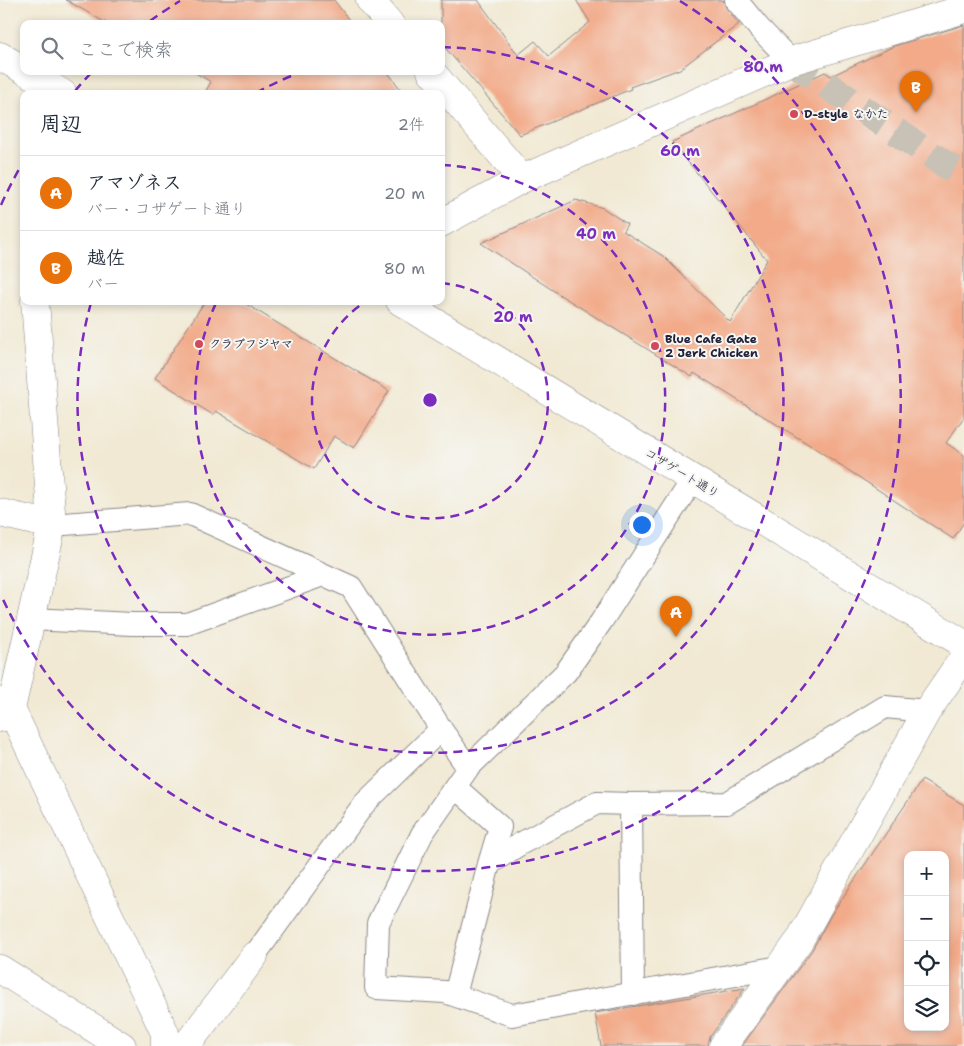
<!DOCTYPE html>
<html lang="ja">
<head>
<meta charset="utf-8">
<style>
	body { margin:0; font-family:"Shantell Sans","Klee One",sans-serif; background:#f6f6f7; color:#1f2937 }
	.controls { position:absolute; right:15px; bottom:15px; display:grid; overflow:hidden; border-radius:10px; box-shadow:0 2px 8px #0003 }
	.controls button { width:45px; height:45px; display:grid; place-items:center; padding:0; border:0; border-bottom:1px solid #e0e1e3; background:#fff; color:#1f2937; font:25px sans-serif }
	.you { position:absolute; left:641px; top:524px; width:18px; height:18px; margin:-12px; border:4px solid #fff; border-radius:50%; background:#1a73e8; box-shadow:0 0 0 8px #1a73e833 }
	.badge { display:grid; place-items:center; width:32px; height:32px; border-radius:50%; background:#d1495b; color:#fff; font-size:16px; font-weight:700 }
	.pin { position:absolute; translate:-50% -41px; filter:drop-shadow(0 1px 2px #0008) }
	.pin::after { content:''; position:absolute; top:26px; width:18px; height:15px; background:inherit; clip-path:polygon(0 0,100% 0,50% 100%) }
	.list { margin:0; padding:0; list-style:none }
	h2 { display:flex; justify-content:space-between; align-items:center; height:65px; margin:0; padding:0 20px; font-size:21px }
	h2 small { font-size:16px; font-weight:400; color:#747a83 }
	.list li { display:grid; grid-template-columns:32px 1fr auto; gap:15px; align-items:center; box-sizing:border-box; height:75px; padding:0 20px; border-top:1px solid #e0e1e3 }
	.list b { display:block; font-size:19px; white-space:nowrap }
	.list p { margin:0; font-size:16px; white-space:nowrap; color:#747a83 }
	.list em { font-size:16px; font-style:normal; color:#747a83 }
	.icon { flex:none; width:28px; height:28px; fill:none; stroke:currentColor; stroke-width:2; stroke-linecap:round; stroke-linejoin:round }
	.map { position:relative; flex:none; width:964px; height:1046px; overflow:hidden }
	.search { position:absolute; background:#fff; box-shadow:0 2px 8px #0003; left:20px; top:20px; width:425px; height:55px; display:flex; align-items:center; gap:12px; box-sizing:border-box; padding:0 18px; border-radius:10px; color:#747a83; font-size:19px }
	.panel { position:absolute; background:#fff; box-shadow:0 2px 8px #0003; left:20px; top:90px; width:425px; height:215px; border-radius:10px }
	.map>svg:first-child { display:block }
	.building { fill:#f2aa89; fill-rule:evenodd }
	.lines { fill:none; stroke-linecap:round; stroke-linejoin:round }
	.pedestrian-tunnel { stroke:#c8c1b5; stroke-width:28; stroke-dasharray:28 14; stroke-linecap:butt }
	.service-casing { stroke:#8a8687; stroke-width:24 }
	.minor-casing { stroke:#8a8687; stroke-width:29 }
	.secondary-casing { stroke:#8a8687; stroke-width:29 }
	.service { stroke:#fff; stroke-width:22 }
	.minor { stroke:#fff; stroke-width:28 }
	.secondary { stroke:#fff; stroke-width:28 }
	.ring { fill:none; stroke:#7b2cbf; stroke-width:2.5; stroke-dasharray:9 6 }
	.poi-dot { fill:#d1495b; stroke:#f6f6f2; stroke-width:2 }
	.labels { text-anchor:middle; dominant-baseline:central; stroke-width:4; stroke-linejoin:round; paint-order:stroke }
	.poi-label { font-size:12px; font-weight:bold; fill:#22223b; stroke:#f6f6f2; text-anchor:start }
	.street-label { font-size:12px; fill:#22223b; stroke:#f6f6f2 }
	.centre { fill:#7b2cbf; stroke:#f6f6f2; stroke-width:2.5 }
	.ring-label { font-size:15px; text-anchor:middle; font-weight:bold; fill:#7b2cbf; stroke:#f6f6f2; stroke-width:4; stroke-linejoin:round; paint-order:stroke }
</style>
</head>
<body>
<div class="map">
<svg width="964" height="1046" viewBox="0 0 964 1046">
	<rect width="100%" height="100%" fill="#f6f6f2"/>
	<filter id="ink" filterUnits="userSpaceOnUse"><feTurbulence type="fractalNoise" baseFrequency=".02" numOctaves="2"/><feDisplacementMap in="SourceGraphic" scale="10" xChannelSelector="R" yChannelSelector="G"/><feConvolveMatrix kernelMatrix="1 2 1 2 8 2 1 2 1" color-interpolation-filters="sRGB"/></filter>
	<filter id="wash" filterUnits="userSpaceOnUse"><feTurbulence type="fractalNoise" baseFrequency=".0096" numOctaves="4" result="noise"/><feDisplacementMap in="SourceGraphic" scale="20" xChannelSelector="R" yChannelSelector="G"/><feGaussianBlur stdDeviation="1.12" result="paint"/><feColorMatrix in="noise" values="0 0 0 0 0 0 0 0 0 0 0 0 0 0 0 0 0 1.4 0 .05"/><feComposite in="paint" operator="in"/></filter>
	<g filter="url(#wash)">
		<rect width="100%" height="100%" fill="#f1e9d3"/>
		<g id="blocks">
			<path class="building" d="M66,0H334L352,24H108Z
				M441,0H478L518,55L535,41L549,56L590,22L576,0H723L726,8L739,24L680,69L630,87L631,89L520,135L441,43Z
				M964,25V417L946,443L964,455V522L953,539L813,447L694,373L692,377L557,293L481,243L576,200L603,208L627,224L623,231L663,256L730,322L767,260L672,142L825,72L831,76L894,46Z
				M192,71H387L404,94H204L211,82Z
				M205,301H241L389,391L354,448L334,436L314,469L216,411L213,415L155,378Z
				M922,780L964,805V1046H742L812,950L831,915ZM908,855H945V1027H908Z
				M745,988L710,1037L708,1046H601L595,1013Z"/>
		</g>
	</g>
	<g filter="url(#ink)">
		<use href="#blocks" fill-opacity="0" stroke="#8a8687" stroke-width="1"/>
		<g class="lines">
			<path class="pedestrian-tunnel" d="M791,61L964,177"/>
			<defs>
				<path id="service" d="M736,0L759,28L791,61
					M52,525L190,514L351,587L441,729L364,804L254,956
					M31,619L132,624H187L323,575
					M441,729L468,768L422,834L378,923L376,988L445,992L512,1015L780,967
					M468,768L566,672L601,622L693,479
					M455,787L500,827L489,864
					M631,804L727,803L885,707L927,711
					M455,995L489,864L520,844L597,803L631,804L633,994"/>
				<path id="minor" d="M370,0L390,24
					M431,71L522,179
					M441,223L522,179L791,61L964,9
					M0,513L52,525
					M0,702L11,709L165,1033V1046
					M0,718L11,709L52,525L35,301
					M0,969L122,1046
					M186,1046L254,956
					M723,1046L799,941L927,711L964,657"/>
				<path id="secondary" d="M0,56L24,70
					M26,71L63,94
					M400,301L964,644"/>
			</defs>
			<use href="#service" class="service-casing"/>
			<use href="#minor" class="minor-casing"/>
			<use href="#secondary" class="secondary-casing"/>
			<use href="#service" class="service"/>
			<use href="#minor" class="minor"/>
			<use href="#secondary" class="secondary"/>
		</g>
	</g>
	<g class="ring">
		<path d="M441 283A118 118 0 1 1 365 302"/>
		<path d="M442 165A235 235 0 1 1 216 303"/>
		<path d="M256 93A353 353 0 0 1 301 72M442 47A353 353 0 1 1 91 303"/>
		<path d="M1 205A471 471 0 0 1 22 164M75 91A471 471 0 0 1 91 73M150 21A471 471 0 0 1 180 1M680 1A471 471 0 1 1 1 595"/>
	</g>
	<g class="poi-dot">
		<circle cx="794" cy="114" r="5"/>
		<circle cx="199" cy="344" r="5"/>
		<circle cx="655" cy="346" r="5"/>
	</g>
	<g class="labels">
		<g class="poi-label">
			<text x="804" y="114">D-style なかた</text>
			<text x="665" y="339">Blue Cafe Gate<tspan x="665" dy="14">2 Jerk Chicken</tspan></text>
			<text x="209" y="344">クラブフジヤマ</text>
		</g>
		<g class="street-label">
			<text transform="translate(682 473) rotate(31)">コザゲート通り</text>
		</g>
	</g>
	<circle cx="430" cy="400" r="8" class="centre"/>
	<g class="ring-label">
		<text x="763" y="72">80 m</text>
		<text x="680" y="156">60 m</text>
		<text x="596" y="239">40 m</text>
		<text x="513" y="322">20 m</text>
	</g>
</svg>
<div class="controls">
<button>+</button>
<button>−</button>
<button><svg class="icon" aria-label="locate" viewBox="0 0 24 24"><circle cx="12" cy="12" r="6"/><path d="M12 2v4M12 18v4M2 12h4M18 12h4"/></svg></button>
<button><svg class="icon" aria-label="layers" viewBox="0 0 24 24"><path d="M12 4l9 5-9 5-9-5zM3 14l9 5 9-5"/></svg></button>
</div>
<div class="you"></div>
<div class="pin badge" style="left:676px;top:637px;background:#e8710a">A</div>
<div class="pin badge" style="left:916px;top:112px;background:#e8710a">B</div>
<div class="search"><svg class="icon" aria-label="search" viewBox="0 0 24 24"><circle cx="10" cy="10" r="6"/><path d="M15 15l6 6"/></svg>ここで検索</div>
<section class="panel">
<h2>周辺<small>2件</small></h2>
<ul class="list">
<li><span class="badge" style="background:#e8710a">A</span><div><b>アマゾネス</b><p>バー · コザゲート通り</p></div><em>20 m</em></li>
<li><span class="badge" style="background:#e8710a">B</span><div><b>越佐</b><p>バー</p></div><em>80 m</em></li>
</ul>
</section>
</div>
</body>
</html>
